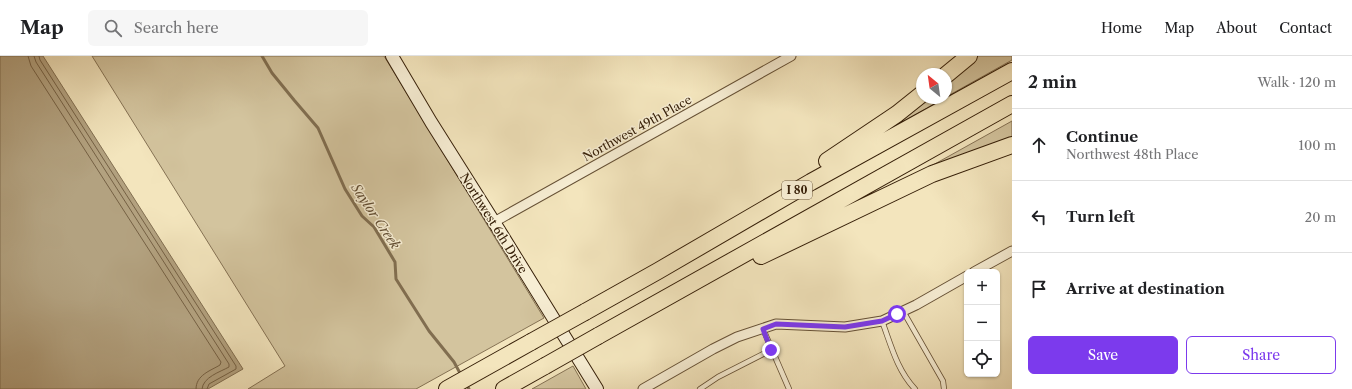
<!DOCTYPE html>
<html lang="en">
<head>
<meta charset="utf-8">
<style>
	body { margin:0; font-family:"Libre Caslon Text",serif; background:#f6f6f6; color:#202124 }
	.controls { position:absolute; right:12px; bottom:12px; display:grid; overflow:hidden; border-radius:6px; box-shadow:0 1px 3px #0004 }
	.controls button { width:36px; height:36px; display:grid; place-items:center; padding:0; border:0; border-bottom:1px solid #e0e0e0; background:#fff; color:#202124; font:20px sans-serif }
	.compass { position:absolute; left:916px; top:12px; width:36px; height:36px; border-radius:50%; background:#fff; box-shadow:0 1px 3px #0004; rotate:331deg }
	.stop { position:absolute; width:12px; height:12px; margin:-9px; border:3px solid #7c3aed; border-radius:50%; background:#fff }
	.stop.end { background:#7c3aed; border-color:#fff; box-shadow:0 1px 4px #0008 }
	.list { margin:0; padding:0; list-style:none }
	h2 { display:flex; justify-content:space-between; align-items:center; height:52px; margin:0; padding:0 16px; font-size:17px }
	h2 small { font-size:13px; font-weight:400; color:#757577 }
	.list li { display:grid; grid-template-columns:26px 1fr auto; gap:12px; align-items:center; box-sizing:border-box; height:72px; padding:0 16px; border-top:1px solid #e0e0e0 }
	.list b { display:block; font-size:15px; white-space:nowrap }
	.list p { margin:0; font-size:13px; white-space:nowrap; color:#757577 }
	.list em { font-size:13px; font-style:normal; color:#757577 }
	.actions { display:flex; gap:8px; padding:12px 16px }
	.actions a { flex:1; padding:9px 0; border:1px solid #7c3aed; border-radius:6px; text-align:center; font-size:14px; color:#7c3aed }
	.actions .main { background:#7c3aed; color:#fff }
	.icon { flex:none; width:22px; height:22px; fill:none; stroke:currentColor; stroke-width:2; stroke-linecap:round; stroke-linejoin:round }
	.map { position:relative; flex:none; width:1012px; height:333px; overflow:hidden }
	header { display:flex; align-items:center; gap:24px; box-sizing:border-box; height:56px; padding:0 20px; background:#fff; border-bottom:1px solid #e0e0e0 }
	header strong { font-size:19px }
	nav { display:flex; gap:22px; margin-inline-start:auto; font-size:14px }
	.search { width:280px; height:36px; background:#f6f6f6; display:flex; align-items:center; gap:10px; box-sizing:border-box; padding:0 14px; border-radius:6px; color:#757577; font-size:15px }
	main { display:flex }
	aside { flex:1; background:#fff }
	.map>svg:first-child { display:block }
	.green { fill:#d3c49e; stroke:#857254 }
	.water { fill:#b3a280; stroke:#816e50 }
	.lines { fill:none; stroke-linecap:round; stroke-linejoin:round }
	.shore { stroke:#756144; stroke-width:1 }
	.stream { stroke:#816e50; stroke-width:3 }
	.service-casing { stroke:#665136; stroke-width:6 }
	.minor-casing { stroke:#665136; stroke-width:11 }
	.secondary-casing { stroke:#372009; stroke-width:14 }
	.motorway-casing { stroke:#372009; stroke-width:18 }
	.service { stroke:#f7eed4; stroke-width:4.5 }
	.minor { stroke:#f7eed4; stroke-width:9 }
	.secondary { stroke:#f7eed4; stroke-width:12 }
	.motorway { stroke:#f3e5bd; stroke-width:16 }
	.motorway-bridge-casing { stroke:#372009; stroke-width:18; stroke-linecap:butt }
	.motorway-bridge { stroke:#f3e5bd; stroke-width:16 }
	.route { stroke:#7c3aed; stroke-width:5 }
	.labels { text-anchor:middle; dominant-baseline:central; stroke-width:3; stroke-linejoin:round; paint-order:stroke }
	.shield { fill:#f7eed4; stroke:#715e46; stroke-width:1 }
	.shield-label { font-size:11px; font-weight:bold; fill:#372009 }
	.street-label { font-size:12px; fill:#372009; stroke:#f7eed4 }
	.water-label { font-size:13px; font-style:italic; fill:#624e33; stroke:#f7eed4 }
</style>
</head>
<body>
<header>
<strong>Map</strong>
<div class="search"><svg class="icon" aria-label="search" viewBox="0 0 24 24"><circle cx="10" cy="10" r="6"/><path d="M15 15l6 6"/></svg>Search here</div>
<nav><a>Home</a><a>Map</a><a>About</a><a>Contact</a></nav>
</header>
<main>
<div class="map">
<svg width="1012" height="333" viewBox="0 0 1012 333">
	<rect width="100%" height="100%" fill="#f3e5bd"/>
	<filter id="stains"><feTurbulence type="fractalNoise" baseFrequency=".005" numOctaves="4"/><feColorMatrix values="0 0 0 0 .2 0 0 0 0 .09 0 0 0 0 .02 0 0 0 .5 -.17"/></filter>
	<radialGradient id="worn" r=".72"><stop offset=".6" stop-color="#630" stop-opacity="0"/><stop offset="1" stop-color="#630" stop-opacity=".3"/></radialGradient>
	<path class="green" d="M92,0H384L544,262L416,333H248L285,310Z
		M975,0H1012V4L946,41V24Z
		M923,42H945L901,67L898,62Z
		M1012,65V82L906,124Z
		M573,310L586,333H532Z"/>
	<path class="water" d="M0,0H43L243,313L208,333H0Z"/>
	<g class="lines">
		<path class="shore" d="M28,0L31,10L221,306L220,309C210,315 196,319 196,333
			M34,0L36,6L229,308V311C220,316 203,321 202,333
			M39,0L40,4L236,310V313L209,328L207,333"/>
		<path class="stream" d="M262,0L272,17L294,44L318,72L345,133L362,160L374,171L395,206L396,223L429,275L454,306L461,319
			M466,328L469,333"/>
		<defs>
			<path id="service" d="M903,255L943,325L944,333
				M882,265C891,289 897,314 915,333
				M763,273L789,333
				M700,333L718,321L771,294"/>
			<path id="minor" d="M494,166L791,0
				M974,216L1012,195
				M643,333L713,293L737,281L776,268L845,271L882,265L916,249L967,220"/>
			<path id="secondary" d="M392,0L431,66L494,166L597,333"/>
			<path id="motorway" d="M946,19L969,0
				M827,105L897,58L922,38
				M761,200L932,118L1012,89
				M585,256L658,215L811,126L1012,15
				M598,280L1012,48
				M447,333L531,286
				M504,333L545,310"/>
		</defs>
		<use href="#service" class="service-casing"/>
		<use href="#minor" class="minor-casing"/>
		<use href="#secondary" class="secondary-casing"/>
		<use href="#motorway" class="motorway-casing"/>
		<use href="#service" class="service"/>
		<use href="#minor" class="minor"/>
		<use href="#secondary" class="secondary"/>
		<use href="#motorway" class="motorway"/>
		<defs>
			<path id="motorway-bridge" d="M531,286L585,256
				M545,310L598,280"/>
		</defs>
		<use href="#motorway-bridge" class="motorway-bridge-casing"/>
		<use href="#motorway-bridge" class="motorway-bridge"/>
	</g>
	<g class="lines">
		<path class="route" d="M771,294L763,273L776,268L845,271L882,265L897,258"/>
	</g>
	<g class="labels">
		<rect class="shield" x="782" y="125" width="30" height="18" rx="3"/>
		<g class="shield-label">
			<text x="797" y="134">I 80</text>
		</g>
		<g class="street-label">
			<text transform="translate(637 72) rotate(-29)">Northwest 49th Place</text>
			<text transform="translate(494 167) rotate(58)">Northwest 6th Drive</text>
		</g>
		<g class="water-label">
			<text transform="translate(376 160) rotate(56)">Saylor Creek</text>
		</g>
	</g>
	<rect width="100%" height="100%" filter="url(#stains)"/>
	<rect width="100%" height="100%" fill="url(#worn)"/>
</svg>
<div class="controls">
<button>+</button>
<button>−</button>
<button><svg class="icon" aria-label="locate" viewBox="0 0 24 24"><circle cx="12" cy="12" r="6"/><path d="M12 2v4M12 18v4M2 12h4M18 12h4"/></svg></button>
</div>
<svg class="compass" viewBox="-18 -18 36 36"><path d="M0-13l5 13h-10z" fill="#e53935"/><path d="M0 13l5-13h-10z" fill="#757577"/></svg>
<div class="stop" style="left:897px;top:258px"></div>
<div class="stop end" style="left:771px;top:294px"></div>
</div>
<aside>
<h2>2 min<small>Walk · 120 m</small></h2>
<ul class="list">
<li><svg class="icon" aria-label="ahead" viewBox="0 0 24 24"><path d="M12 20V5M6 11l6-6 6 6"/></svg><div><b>Continue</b><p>Northwest 48th Place</p></div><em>100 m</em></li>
<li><svg class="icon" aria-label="left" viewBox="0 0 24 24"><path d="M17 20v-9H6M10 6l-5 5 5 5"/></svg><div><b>Turn left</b></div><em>20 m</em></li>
<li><svg class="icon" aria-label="arrive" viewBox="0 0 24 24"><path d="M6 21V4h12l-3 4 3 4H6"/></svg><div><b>Arrive at destination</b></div></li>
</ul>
<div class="actions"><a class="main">Save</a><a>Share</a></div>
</aside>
</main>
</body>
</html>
